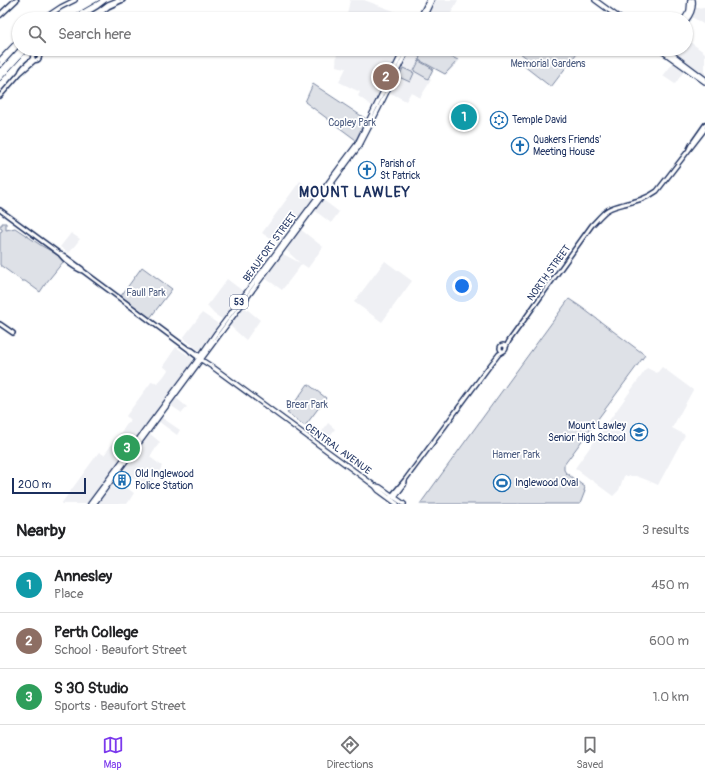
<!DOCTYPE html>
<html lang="en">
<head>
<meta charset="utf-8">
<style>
	body { margin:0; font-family:Pangolin,sans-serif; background:#f2f2f2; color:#202124 }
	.scale { position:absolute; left:12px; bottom:10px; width:74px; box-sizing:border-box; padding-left:4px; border:2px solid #1b2f5e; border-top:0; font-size:11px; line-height:14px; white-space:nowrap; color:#1b2f5e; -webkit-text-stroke:3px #fff; paint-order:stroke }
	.you { position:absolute; left:462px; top:286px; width:14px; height:14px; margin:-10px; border:3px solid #fff; border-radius:50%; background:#1a73e8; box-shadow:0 0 0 6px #1a73e833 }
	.badge { display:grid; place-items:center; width:26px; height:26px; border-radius:50%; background:#7c3aed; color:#fff; font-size:13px; font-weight:700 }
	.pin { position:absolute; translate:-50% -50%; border:2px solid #fff; box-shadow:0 1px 4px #0006 }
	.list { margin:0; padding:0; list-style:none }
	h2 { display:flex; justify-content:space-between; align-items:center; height:52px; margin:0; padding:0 16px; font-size:17px }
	h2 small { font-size:13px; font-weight:400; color:#757577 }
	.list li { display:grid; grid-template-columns:26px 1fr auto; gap:12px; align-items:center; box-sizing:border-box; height:56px; padding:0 16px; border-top:1px solid #e0e0e0 }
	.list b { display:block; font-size:15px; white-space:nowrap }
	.list p { margin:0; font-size:13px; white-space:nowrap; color:#757577 }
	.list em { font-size:13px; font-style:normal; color:#757577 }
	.icon { flex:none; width:22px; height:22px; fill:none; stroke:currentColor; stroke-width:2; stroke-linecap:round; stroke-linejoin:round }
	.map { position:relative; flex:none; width:705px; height:504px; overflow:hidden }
	.search { position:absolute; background:#fff; box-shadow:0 1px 3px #0004; left:12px; right:12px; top:12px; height:44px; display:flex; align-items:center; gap:10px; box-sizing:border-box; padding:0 14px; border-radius:22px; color:#757577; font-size:15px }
	.sheet { height:220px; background:#fff }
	nav { display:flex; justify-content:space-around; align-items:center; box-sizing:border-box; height:56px; border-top:1px solid #e0e0e0; background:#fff; font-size:11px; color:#757577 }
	nav a { display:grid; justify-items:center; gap:2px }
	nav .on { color:#7c3aed }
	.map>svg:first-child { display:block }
	.built { fill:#eff0f4 }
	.green { fill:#dee1e7; stroke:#7c88a2 }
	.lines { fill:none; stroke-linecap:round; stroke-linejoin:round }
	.secondary-casing { stroke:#1b2f5e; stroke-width:6 }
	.primary-casing { stroke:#1b2f5e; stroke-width:6 }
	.highway-casing { stroke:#1b2f5e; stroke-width:7 }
	.secondary { stroke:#fff; stroke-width:3 }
	.primary { stroke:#fff; stroke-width:3.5 }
	.highway { stroke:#fff; stroke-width:4 }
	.rail { stroke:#1b2f5e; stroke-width:1 }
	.secondary-bridge-casing { stroke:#1b2f5e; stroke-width:6; stroke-linecap:butt }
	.secondary-bridge { stroke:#fff; stroke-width:3 }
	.labels { text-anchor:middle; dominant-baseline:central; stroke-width:3.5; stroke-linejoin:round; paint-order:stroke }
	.shield { fill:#fff; stroke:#5f6d8e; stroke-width:1 }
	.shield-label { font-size:9px; font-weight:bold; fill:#1b2f5e }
	.park-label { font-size:10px; fill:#4c5c80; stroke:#fff }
	.poi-label { font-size:10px; fill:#1b2f5e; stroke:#fff; text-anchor:start }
	.street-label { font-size:10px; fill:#1b2f5e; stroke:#fff }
	.district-label { font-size:14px; font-weight:bold; letter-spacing:1px; fill:#1b2f5e; stroke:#fff }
</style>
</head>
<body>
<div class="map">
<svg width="705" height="504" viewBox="0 0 705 504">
	<rect width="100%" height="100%" fill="#fff"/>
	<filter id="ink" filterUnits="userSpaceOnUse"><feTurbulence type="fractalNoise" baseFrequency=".025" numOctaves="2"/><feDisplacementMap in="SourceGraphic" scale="8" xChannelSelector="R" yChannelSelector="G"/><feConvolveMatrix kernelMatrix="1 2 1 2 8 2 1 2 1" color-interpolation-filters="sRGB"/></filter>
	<g filter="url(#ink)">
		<path class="built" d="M350,0H364L416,19H346Z
			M434,0H458L448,19H429L426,18Z
			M705,7V22L703,24L692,17L696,8Z
			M686,39L705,53V75L671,51V49H686Z
			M337,49H438L460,60L446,75L434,69L429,78L431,80L420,98L411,92L406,101L381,88L372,106L358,96L360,92L339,82L346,68L336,66Z
			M673,63L684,71L675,84L663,76Z
			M300,181L317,193L278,244L262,233Z
			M322,199L339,212L331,223L314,210Z
			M300,229L323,247L308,268L302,264L282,290L265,278L273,265L283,254L300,263L287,251L295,235Z
			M71,233L80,239L69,253L60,247Z
			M385,261L412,281L382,322L354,302Z
			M227,279L244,292L223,319H222L214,314L207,306Z
			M243,306L260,320L246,340L229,325Z
			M202,313L217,323V326L200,350H199L183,338Z
			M176,347L192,358L193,361L116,465L87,504H61L99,452L104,455L130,420L126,416L152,381L157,384L164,376L168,370L163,366Z
			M662,367L693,390L672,428L685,435L658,485L647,480L636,476H624L619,490L613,496L575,468L647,368L657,373Z
			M175,397L187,407L182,413L170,405Z
			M161,417L180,430L177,435L158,421Z
			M328,423L335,429L326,441L319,436Z
			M149,433L160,442L150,457L162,466L159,472L147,488L122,470Z
			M115,479L134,493L129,501L127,504H97Z"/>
		<path class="green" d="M411,49H435L458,60L446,73L445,74L419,60L420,57L411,52Z
			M517,49H580L551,87L524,66L528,59L516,50Z
			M419,61L433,69L428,79L414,71Z
			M403,68L414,73L410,82L399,77Z
			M313,84L366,119L356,140L305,102Z
			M2,223H6V230L15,228L42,246L51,251L63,259V262L46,283L40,292L25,281H22L0,265V232L2,231V229L0,228V225H2Z
			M142,267L172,289L150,318L121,296Z
			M569,299L581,307L645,355L564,465V470L566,473L585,487L584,491H585L580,504H420L462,446Z
			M308,384L326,398L305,426L287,413Z"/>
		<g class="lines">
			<defs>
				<path id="secondary" d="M85,19L100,10L108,4L118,0
					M90,19L102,12L108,7L123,0
					M31,49L36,53
					M32.5 57a3.5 3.5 0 1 1 7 0a3.5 3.5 0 1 1-7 0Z
					M39,56L45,49
					M20,73L35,60
					M0,96L20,73C22,66 29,63 33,58
					M689,149L691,145L705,125
					M0,210L60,254C64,260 76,269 83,271
					M60,254L63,255L82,269L83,271L188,349L191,352L199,358
					M0,324L13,333
					M500 348a3 3 0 1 1 6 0a3 3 0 1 1-6 0Z
					M506,347L509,341L592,225C597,220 601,215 606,211C611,207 618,206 624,204C636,201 646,199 657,191L705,129
					M188,349L192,350L200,356
					M390,498L405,480L488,368L499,354L504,351
					M394,498L404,485L405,482"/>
				<path id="primary" d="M595,0L621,19
					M43,19L61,7L75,0
					M419,19L429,0
					M423,19L432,0
					M684,19L689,11L690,0
					M686,21C691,15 694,8 693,0
					M659,49L705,82
					M665,49L705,79
					M0,60L19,40
					M0,65L19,44
					M200,359L214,368L375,486L378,490L397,504
					M376,486L380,487L404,504
					M90,504L196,362L216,333L357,144L404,49
					M94,504L360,145L378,110L408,49"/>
				<path id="highway" d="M0,15L16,0"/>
			</defs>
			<use href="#secondary" class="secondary-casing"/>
			<use href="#primary" class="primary-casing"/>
			<use href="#highway" class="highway-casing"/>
			<use href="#secondary" class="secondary"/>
			<use href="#primary" class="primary"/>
			<use href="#highway" class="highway"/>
			<path class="rail" d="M67,19L100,0
				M0,81L29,49"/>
			<defs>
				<path id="secondary-bridge" d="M27,49L31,52"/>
			</defs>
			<use href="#secondary-bridge" class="secondary-bridge-casing"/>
			<use href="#secondary-bridge" class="secondary-bridge"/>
		</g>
	</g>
	<defs>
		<symbol id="synagogue-ring" viewBox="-11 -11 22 22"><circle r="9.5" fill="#fff" stroke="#1f6fb2" stroke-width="1.5"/><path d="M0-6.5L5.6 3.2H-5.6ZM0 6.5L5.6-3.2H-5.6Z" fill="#1f6fb2"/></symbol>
		<symbol id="church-ring" viewBox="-11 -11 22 22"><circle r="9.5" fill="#fff" stroke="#1f6fb2" stroke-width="1.5"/><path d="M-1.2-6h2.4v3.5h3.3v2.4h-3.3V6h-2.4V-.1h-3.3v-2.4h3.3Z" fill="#1f6fb2"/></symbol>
		<symbol id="school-ring" viewBox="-11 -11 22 22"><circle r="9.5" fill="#fff" stroke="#1f6fb2" stroke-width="1.5"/><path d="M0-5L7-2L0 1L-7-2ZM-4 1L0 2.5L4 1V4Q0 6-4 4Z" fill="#1f6fb2"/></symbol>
		<symbol id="building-ring" viewBox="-11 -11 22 22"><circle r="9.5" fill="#fff" stroke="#1f6fb2" stroke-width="1.5"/><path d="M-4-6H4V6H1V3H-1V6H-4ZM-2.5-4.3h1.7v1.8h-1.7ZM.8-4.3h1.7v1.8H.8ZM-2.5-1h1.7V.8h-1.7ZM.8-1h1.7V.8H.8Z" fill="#1f6fb2"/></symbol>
		<symbol id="stadium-ring" viewBox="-11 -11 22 22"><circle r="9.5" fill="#fff" stroke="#1f6fb2" stroke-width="1.5"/><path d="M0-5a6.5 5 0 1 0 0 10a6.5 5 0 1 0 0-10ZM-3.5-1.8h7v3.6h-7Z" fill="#1f6fb2"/></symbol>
	</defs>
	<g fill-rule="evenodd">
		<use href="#synagogue-ring" x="489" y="110" width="20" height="20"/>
		<use href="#church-ring" x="510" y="136" width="20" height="20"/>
		<use href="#church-ring" x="357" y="160" width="20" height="20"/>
		<use href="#school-ring" x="629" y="422" width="20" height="20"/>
		<use href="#building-ring" x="112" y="470" width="20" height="20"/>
		<use href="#stadium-ring" x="492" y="473" width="20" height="20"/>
	</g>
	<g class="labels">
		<rect class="shield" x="230" y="295" width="18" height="14" rx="3"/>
		<g class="shield-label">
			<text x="239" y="302">53</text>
		</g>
		<g class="park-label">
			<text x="548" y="64">Memorial Gardens</text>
			<text x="352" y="123">Copley Park</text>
			<text x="146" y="293">Faull Park</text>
			<text x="307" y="405">Brear Park</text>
			<text x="516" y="455">Hamer Park</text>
		</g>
		<g class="poi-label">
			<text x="512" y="120">Temple David</text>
			<text x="533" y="140">Quakers Friends'<tspan x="533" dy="12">Meeting House</tspan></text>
			<text x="380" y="164">Parish of<tspan x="380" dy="12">St Patrick</tspan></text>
			<text x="626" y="426" text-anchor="end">Mount Lawley<tspan x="626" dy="12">Senior High School</tspan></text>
			<text x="135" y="474">Old Inglewood<tspan x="135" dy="12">Police Station</tspan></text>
			<text x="515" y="483">Inglewood Oval</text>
		</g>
		<g class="street-label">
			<text transform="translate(270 247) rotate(-54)">BEAUFORT STREET</text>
			<text transform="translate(549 273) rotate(-54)">NORTH STREET</text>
			<text transform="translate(338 449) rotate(36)">CENTRAL AVENUE</text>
		</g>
		<g class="district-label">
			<text x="355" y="192">MOUNT LAWLEY</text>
		</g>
	</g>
</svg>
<div class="scale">200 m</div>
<div class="you"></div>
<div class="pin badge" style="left:464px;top:117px;background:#0f9aa8">1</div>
<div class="pin badge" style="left:386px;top:77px;background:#8d6e63">2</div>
<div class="pin badge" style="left:127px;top:448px;background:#2e9e5b">3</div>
<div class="search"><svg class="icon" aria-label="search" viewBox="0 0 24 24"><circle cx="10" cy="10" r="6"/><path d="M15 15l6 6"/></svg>Search here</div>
</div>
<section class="sheet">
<h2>Nearby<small>3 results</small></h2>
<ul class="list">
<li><span class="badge" style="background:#0f9aa8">1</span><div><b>Annesley</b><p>Place</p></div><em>450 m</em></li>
<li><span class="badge" style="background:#8d6e63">2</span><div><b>Perth College</b><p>School · Beaufort Street</p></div><em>600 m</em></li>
<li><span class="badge" style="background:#2e9e5b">3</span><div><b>S 30 Studio</b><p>Sports · Beaufort Street</p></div><em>1.0 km</em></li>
</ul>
</section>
<nav>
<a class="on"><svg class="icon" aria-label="map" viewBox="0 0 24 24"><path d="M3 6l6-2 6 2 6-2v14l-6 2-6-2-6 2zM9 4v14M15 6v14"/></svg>Map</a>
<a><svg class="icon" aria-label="directions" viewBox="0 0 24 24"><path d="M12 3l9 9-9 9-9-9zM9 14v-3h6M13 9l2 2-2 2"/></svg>Directions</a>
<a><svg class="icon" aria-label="saved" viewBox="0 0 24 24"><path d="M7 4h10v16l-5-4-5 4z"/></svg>Saved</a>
</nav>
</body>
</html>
